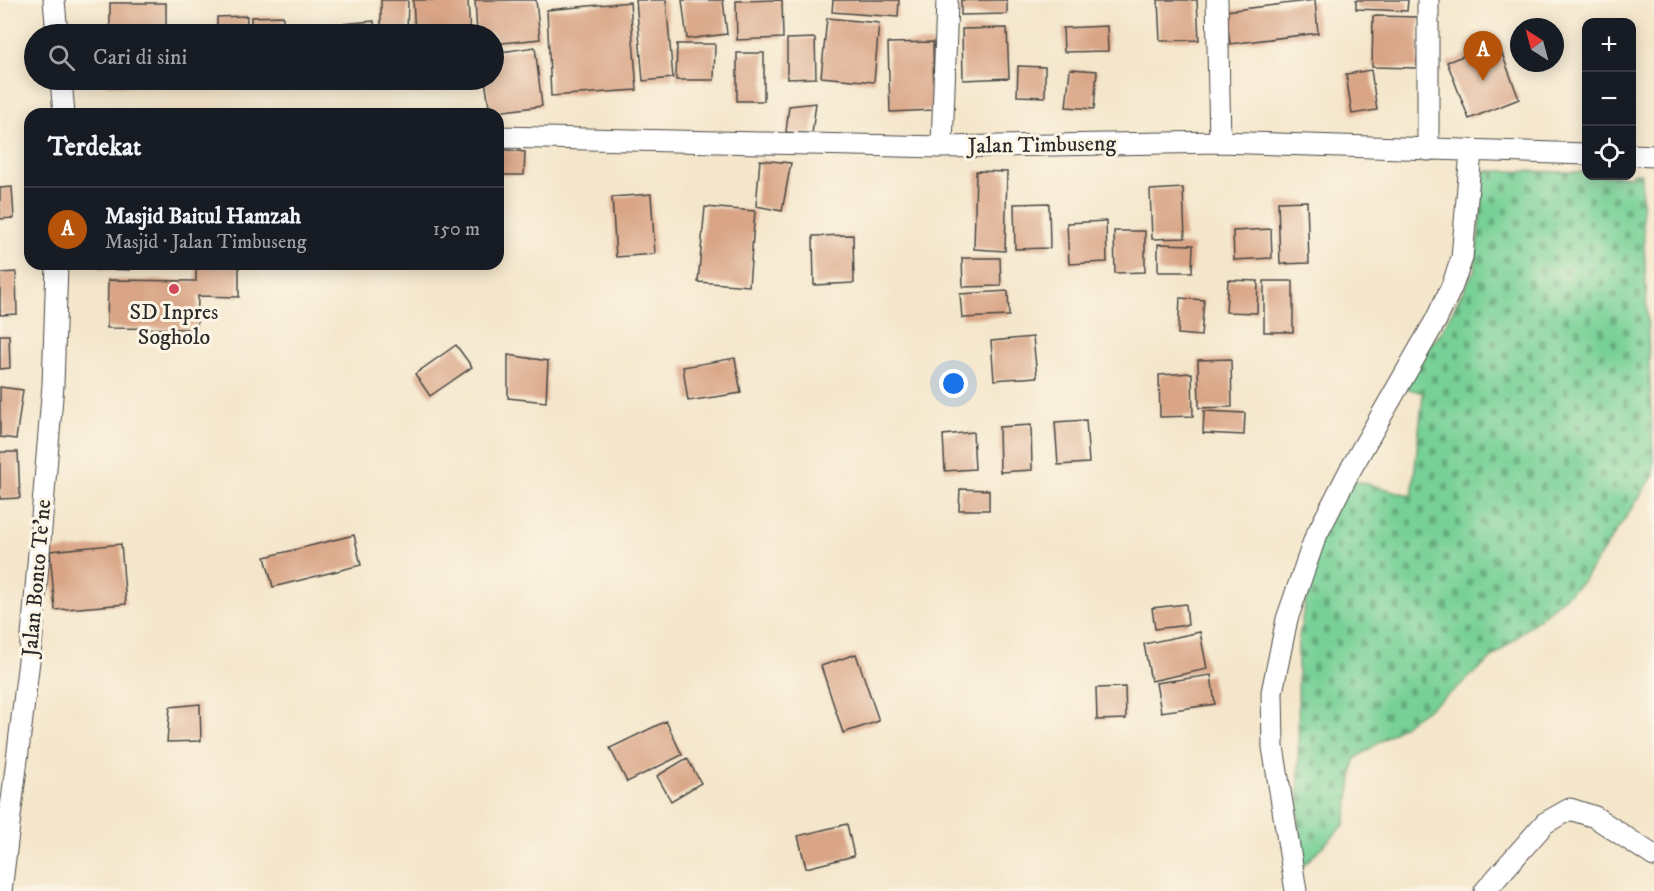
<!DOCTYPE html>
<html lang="id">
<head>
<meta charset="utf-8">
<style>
	body { margin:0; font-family:"IM FELL DW Pica",serif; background:#242831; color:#f1f3f6 }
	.controls { position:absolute; right:18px; top:18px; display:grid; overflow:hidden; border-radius:12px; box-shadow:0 3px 15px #0003 }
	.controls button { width:54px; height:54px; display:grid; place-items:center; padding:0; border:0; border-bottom:2px solid #363941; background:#171b24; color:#f1f3f6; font:30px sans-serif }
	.compass { position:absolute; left:1510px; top:18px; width:54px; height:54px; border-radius:50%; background:#171b24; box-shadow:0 3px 15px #0003; rotate:324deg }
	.you { position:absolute; left:954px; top:384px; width:21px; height:21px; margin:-15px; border:4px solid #fff; border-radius:50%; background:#1a73e8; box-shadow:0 0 0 9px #1a73e833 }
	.badge { display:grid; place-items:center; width:39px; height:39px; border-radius:50%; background:#b45309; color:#fff; font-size:20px; font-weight:700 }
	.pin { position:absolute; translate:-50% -50px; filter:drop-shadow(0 2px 3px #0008) }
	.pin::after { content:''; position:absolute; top:32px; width:21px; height:18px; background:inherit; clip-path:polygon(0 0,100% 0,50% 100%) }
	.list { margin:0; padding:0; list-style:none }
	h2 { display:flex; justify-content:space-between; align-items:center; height:78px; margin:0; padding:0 24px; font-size:26px }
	h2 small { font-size:20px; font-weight:400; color:#9ea1a6 }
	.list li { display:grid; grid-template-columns:39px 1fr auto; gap:18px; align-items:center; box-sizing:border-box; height:84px; padding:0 24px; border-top:2px solid #363941 }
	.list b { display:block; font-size:22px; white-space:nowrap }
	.list p { margin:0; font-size:20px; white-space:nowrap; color:#9ea1a6 }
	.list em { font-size:20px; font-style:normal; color:#9ea1a6 }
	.icon { flex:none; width:33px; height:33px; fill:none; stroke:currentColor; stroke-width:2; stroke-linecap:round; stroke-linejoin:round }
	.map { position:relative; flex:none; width:1654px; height:891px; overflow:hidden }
	.search { position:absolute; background:#171b24; box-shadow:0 3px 15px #0003; left:24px; top:24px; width:480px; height:66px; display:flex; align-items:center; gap:15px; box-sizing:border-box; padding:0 21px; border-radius:33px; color:#9ea1a6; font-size:22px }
	.panel { position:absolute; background:#171b24; box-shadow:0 3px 15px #0003; left:24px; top:108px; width:480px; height:162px; border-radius:18px }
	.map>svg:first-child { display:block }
	.cemetery { fill:url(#cemetery-stones); stroke:#517e60; stroke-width:1.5 }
	.building { fill:#d9a586 }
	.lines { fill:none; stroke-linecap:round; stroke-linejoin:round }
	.minor-casing { stroke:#494743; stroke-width:23 }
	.minor { stroke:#fff; stroke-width:21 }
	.poi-dot { fill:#d1495b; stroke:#fcf5e5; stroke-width:2 }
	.labels { text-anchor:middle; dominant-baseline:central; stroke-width:6; stroke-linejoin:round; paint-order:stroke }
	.street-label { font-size:22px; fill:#2b2b2b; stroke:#fcf5e5 }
	.poi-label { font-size:22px; fill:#2b2b2b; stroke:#fcf5e5 }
</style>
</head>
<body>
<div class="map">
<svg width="1654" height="891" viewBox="0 0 1654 891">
	<defs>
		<pattern id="cemetery-stones" width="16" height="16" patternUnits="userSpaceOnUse" patternTransform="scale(1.5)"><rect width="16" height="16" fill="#77d096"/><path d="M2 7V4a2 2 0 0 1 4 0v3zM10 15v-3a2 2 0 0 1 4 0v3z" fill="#62a97b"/></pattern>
	</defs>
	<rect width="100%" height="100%" fill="#fcf5e5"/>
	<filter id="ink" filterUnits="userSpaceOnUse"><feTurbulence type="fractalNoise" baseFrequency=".0167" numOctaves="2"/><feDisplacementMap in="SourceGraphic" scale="12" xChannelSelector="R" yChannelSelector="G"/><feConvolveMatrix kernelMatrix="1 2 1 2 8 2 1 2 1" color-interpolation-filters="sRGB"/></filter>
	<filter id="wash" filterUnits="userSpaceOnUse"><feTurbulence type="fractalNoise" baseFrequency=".008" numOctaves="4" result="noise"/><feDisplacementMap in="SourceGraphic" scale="24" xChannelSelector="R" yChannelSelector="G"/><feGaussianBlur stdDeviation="1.35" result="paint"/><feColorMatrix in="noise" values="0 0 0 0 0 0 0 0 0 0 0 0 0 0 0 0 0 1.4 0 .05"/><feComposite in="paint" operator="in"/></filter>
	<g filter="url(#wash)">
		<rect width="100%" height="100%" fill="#f4e6cb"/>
		<path class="cemetery" d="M1485,171L1586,172V176H1632V173H1641L1654,475L1583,581L1452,692L1355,759L1345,824L1299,870L1298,643L1318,523L1346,478L1412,496L1423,393L1392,384L1440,334L1475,269Z"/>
		<g id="blocks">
			<path class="building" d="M381,0H408L407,34H381Z
				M413,0H468L470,34H415Z
				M475,0H536L540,39L494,44V34H477Z
				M636,0H666L673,78L643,81Z
				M682,0H723L727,34L687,39Z
				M782,0L783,38L737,40L736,1Z
				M833,0H899L898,17L832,12Z
				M961,0H1007V14L961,15Z
				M1158,0H1197L1199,40L1160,41Z
				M1315,0L1318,33L1230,44L1226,11Z
				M1356,0H1408L1407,11L1356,9Z
				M630,2L637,90L551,96L547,10Z
				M110,3H166V34H110Z
				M247,16L246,34H217V17Z
				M283,16V34H251V17Z
				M1373,16L1419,17L1417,68L1372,67Z
				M827,18L879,23L874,82L821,77Z
				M374,21L375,34H343L342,24Z
				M1107,26L1108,51L1064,52L1063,28Z
				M312,28V34H287L286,30Z
				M1007,28L1009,78L963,80L962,29Z
				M815,38L816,78L787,79V39Z
				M933,42L934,110L890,112L888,43Z
				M1498,43L1519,99L1469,119L1447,62Z
				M677,44H715L714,80H676Z
				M535,47L542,106L490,113L485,80H494V53Z
				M737,53H764V101H737Z
				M1018,66L1045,67V97L1017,96Z
				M1070,69L1097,71L1094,109L1066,107Z
				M1371,70L1377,110L1352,114L1346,74Z
				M106,80H164V86L106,85Z
				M816,103L812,134L786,132L789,106Z
				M498,149L525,152L524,175H498Z
				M760,160L791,163L782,211L756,206Z
				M976,171L1007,172L1005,251L974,249Z
				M12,187L14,218L0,219V188Z
				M1183,188L1185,238L1152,239L1150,190Z
				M651,194L655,254L616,257L612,197Z
				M1307,201L1309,263L1280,264L1278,202Z
				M1049,203L1050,248L1015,249L1014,204Z
				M705,207L755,211L749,286L698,282Z
				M1106,221L1107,262L1069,264L1067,223Z
				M1271,229L1272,258L1234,260L1233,231Z
				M1114,231H1145V272L1115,273Z
				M853,235L854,283L814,285L813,236Z
				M1158,244L1193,245L1192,272H1158Z
				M962,258H1000L1001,286L963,287Z
				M100,264H131L130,270L100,269Z
				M196,264H239V297L198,296L197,329L107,328L108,280L196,281Z
				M16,272L17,314L0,315V273Z
				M1228,280L1258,281L1257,313L1226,312Z
				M1264,281H1293V332H1264Z
				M1008,291L1009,316L962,318L960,294Z
				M1180,298L1204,300L1201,336L1178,334Z
				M0,335H9L10,368L0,369Z
				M1033,337L1037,377L994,380L991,341Z
				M456,345L472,367L430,396L415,374Z
				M508,355L548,361L546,402L508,398Z
				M735,358L741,393L688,401L683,367Z
				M1231,359L1232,407L1199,408L1198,360Z
				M1192,373L1193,416L1160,417L1159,375Z
				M0,387L23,390L16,439L0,437Z
				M1204,411L1245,413L1244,435L1203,433Z
				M1086,420L1089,463L1058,465L1055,422Z
				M1031,425L1032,470L1000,472L999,427Z
				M973,432L975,469L945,471L943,435Z
				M0,452H18L20,498L0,499Z
				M960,489L989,490V510H959Z
				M354,535L361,565L273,587L265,557Z
				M121,544L126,604L55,610L50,551Z
				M1186,604L1188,625L1155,629L1152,608Z
				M1200,632L1207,669L1151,681L1144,644Z
				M856,654L879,721L843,733L821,666Z
				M1211,675L1215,704L1161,712L1156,683Z
				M1125,687L1126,719L1097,720L1096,688Z
				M200,704L201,741L167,742L170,707Z
				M666,721L682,755L627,782L610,748Z
				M687,758L701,783L671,801L657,776Z
				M847,824L854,856L806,868L798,836Z"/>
		</g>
	</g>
	<g filter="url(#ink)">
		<use href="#blocks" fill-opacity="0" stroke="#494743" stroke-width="1.5"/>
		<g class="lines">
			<defs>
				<path id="minor" d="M54,0L57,34
					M1217,0L1220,142
					M1428,0V150
					M61,80L64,114
					M498,137L942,147L1220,142L1586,154
					M942,147L947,0
					M1632,155L1654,156
					M1,891L32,636L53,385L57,264
					M1296,891L1273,747L1272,692L1287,619L1315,538L1349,472L1436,320L1452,286L1462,258L1471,151
					M1485,891L1545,823L1570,809L1595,817L1654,856"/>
			</defs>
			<use href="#minor" class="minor-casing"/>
			<use href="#minor" class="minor"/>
		</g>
	</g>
	<circle class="poi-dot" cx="174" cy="289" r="6"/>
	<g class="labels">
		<g class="street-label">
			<text transform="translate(1042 145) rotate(-1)">Jalan Timbuseng</text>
			<text transform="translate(37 578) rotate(-85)">Jalan Bonto Te'ne</text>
		</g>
		<g class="poi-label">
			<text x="174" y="312">SD Inpres<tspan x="174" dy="25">Sogholo</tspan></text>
		</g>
	</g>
</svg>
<div class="controls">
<button>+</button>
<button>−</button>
<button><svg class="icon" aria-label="locate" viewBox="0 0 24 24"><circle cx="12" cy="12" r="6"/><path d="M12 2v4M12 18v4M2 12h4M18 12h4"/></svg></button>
</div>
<svg class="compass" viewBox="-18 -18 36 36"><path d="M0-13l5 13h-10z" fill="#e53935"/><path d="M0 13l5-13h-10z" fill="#9ea1a6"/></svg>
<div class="you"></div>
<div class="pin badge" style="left:1483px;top:81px">A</div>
<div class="search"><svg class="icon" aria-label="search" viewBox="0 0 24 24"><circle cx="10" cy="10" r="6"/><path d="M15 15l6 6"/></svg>Cari di sini</div>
<section class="panel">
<h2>Terdekat<small></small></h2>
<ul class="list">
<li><span class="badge">A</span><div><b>Masjid Baitul Hamzah</b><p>Masjid · Jalan Timbuseng</p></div><em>150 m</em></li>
</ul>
</section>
</div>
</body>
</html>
